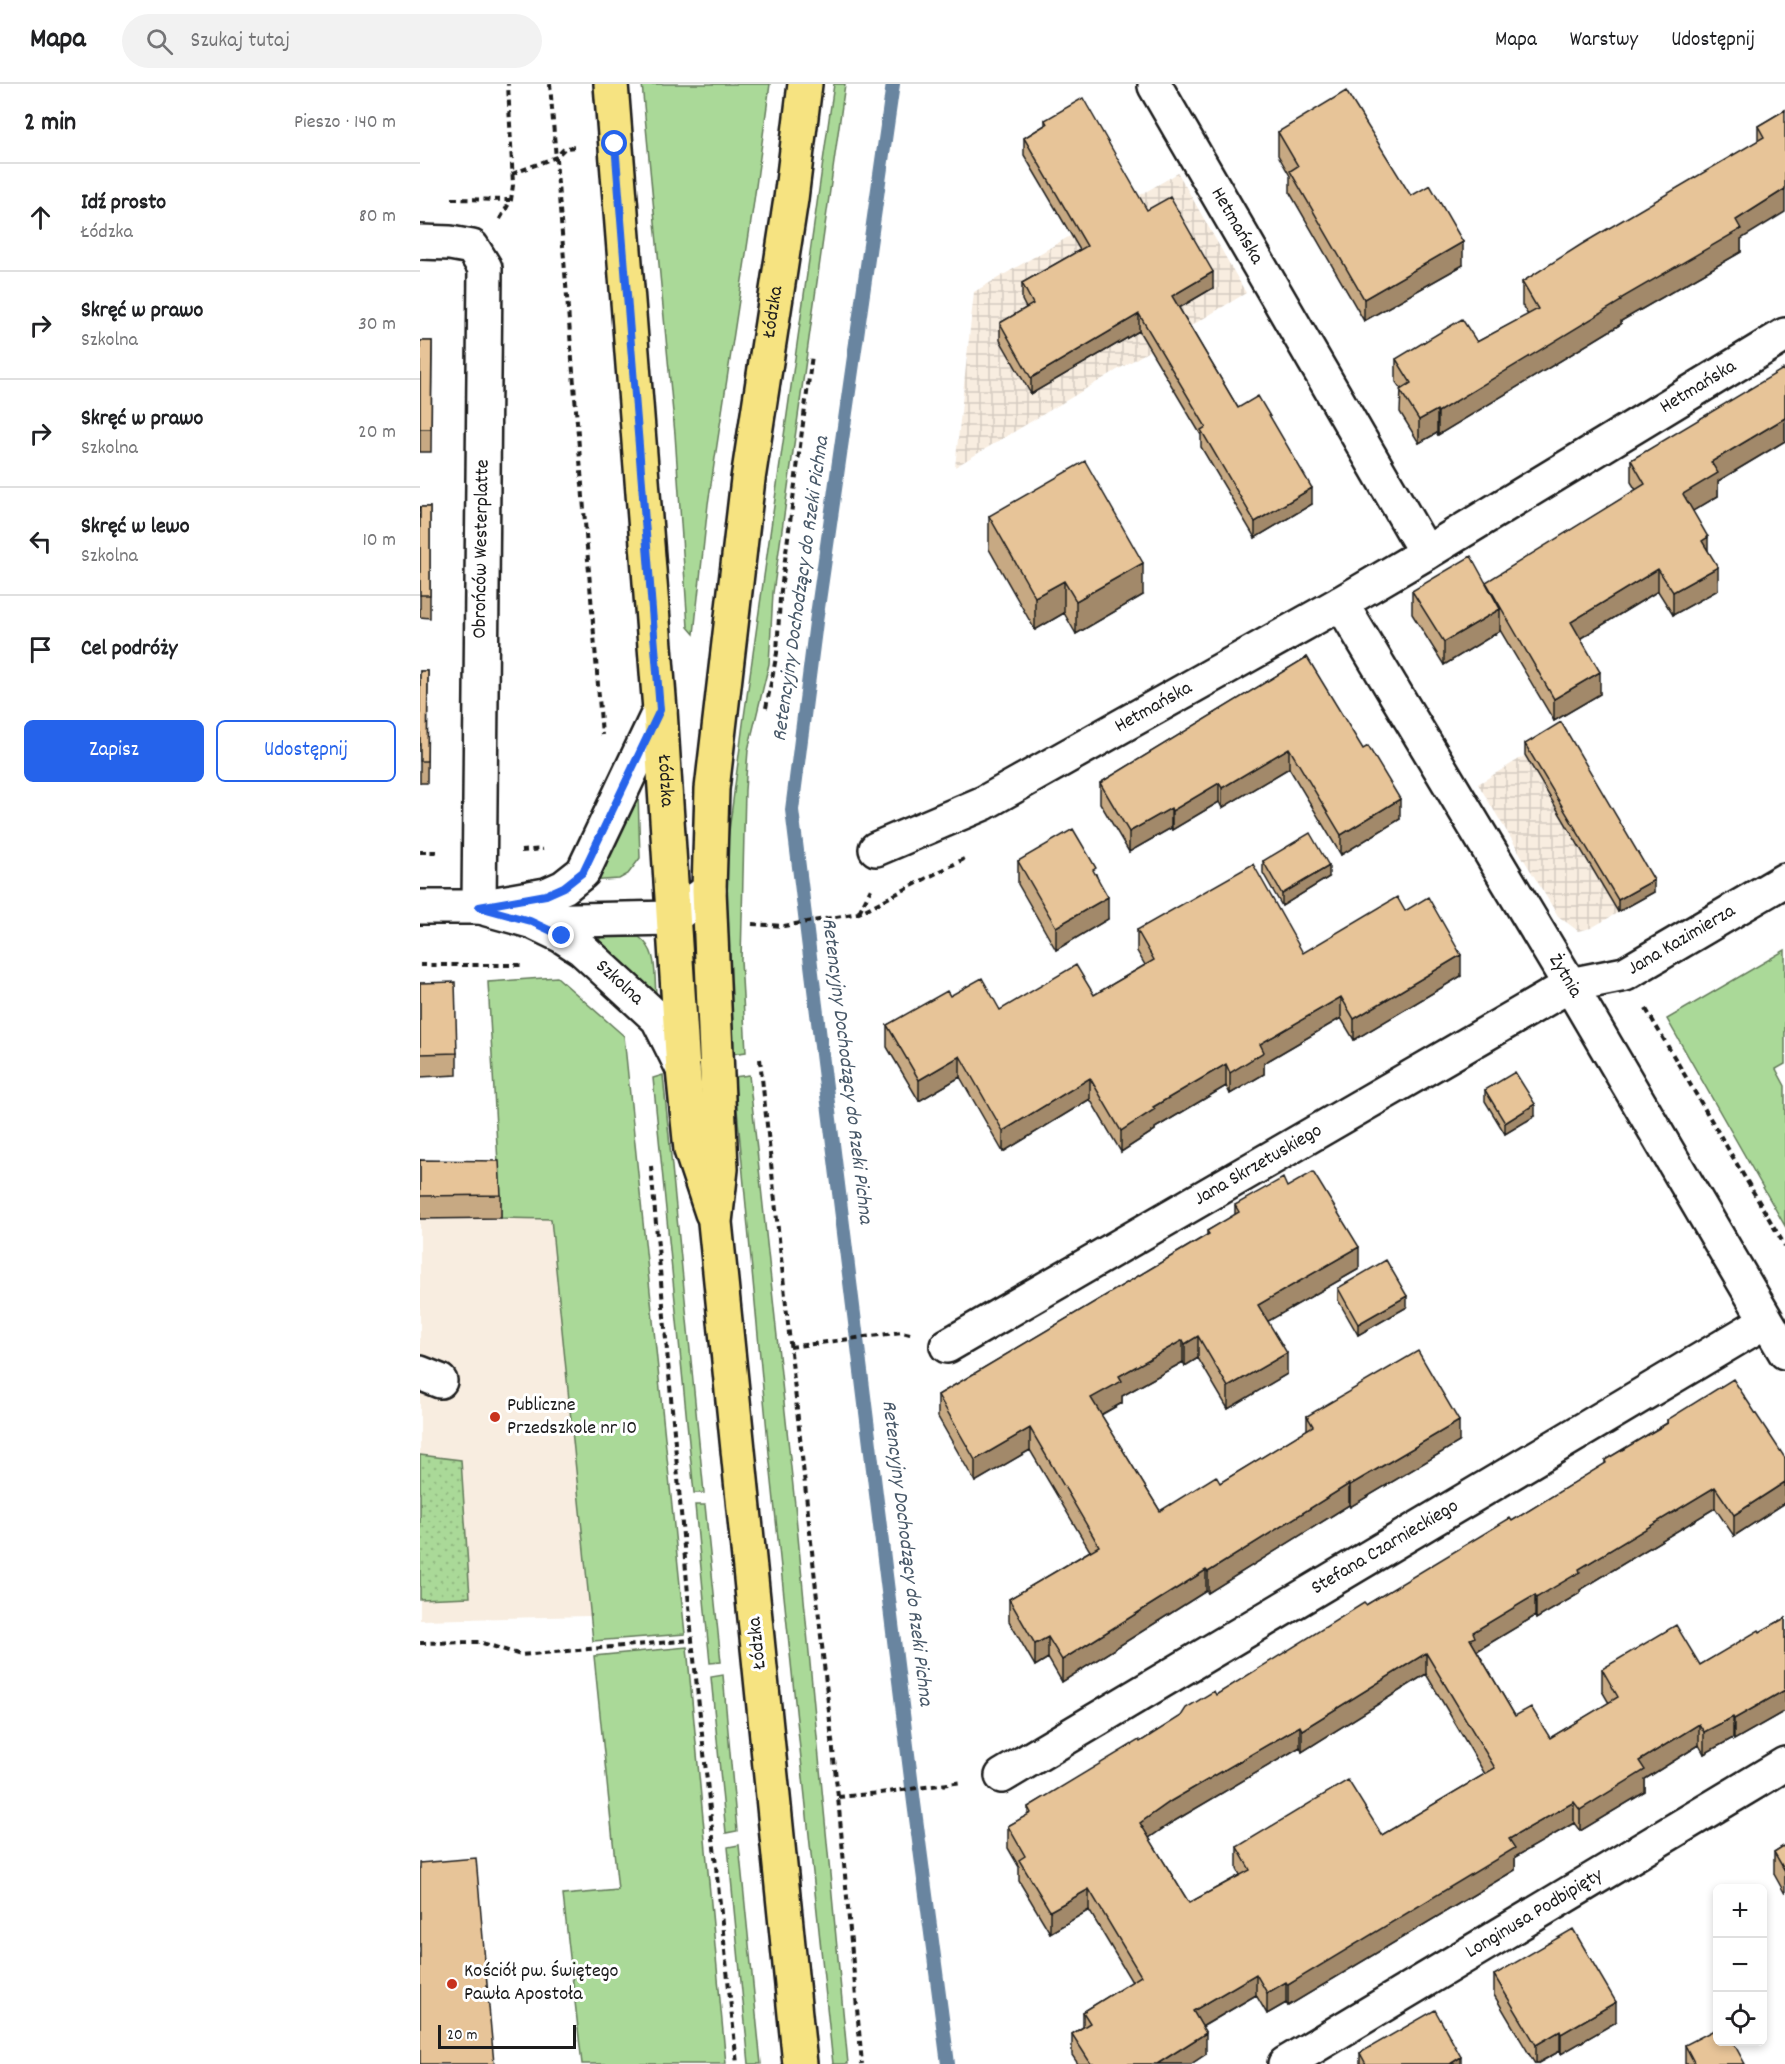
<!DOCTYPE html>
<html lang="pl">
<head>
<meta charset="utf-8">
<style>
	body { margin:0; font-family:Dekko,sans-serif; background:#f2f2f2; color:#202124 }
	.controls { position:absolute; right:18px; bottom:18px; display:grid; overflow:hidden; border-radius:9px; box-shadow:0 3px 9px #0003 }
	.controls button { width:54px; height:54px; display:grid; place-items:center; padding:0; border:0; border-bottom:2px solid #e0e0e0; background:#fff; color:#202124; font:30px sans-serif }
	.scale { position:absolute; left:18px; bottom:15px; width:138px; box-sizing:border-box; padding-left:6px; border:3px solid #1c1c1c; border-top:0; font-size:16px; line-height:21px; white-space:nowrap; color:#1c1c1c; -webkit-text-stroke:4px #fff; paint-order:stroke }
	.stop { position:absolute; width:18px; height:18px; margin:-14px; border:4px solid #2563eb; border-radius:50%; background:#fff }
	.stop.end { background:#2563eb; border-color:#fff; box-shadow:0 2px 6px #0008 }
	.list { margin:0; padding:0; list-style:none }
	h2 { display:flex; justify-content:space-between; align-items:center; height:78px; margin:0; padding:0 24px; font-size:26px }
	h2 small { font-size:20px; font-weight:400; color:#757577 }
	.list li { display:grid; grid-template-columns:39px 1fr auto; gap:18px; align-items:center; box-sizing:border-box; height:108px; padding:0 24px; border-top:2px solid #e0e0e0 }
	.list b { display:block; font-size:22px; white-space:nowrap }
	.list p { margin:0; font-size:20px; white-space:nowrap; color:#757577 }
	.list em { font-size:20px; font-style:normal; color:#757577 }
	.actions { display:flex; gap:12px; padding:18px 24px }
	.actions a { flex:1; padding:14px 0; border:2px solid #2563eb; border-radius:9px; text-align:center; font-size:21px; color:#2563eb }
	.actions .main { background:#2563eb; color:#fff }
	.icon { flex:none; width:33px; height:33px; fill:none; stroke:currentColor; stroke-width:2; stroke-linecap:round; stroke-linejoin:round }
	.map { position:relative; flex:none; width:1365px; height:1980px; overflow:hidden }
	header { display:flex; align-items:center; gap:36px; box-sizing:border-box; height:84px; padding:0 30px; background:#fff; border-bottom:2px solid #e0e0e0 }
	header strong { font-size:28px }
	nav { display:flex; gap:33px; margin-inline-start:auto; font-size:21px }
	.search { width:420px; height:54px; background:#f2f2f2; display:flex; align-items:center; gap:15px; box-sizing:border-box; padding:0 21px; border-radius:33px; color:#757577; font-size:22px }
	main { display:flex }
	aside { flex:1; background:#fff }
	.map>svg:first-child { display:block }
	.built { fill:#f8ede0 }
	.industrial { fill:url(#industrial-grid) }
	.green { fill:#aad998; stroke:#637a5a; stroke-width:1.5 }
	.park { fill:url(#park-dots); stroke:#637a5a; stroke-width:1.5 }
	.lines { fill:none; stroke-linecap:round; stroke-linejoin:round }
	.stream { stroke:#6985a0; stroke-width:14 }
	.minor-casing { stroke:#1c1c1c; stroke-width:38 }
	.major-casing { stroke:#1c1c1c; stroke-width:38 }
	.path { stroke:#1c1c1c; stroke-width:4; stroke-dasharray:6 4.5; stroke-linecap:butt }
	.minor { stroke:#fff; stroke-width:33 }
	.major { stroke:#f6e381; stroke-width:33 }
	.wall { fill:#c7a983; stroke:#1c1c1c; stroke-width:1.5; fill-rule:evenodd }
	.shaded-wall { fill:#a2896a; stroke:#1c1c1c; stroke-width:1.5 }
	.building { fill:#e7c498; stroke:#1c1c1c; stroke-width:1.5; fill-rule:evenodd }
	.route { stroke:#2563eb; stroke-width:8 }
	.poi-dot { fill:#c8321e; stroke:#fff; stroke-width:2 }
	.labels { text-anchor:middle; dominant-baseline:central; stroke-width:6; stroke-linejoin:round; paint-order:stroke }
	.street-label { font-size:20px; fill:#1c1c1c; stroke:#fff }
	.poi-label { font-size:20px; fill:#1c1c1c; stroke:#fff; text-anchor:start }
	.water-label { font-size:21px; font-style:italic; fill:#495969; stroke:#fff }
</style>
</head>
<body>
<header>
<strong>Mapa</strong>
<div class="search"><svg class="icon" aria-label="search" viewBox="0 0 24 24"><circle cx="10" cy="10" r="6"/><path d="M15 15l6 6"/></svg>Szukaj tutaj</div>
<nav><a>Mapa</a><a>Warstwy</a><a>Udostępnij</a></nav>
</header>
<main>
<aside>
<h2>2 min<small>Pieszo · 140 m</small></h2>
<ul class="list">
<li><svg class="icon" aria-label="ahead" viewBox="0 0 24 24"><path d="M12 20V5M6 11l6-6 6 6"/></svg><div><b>Idź prosto</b><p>Łódzka</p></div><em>80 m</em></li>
<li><svg class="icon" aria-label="right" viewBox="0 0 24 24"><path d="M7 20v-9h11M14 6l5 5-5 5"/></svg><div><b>Skręć w prawo</b><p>Szkolna</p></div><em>30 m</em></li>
<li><svg class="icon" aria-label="right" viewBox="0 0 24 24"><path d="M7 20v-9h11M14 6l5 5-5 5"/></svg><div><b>Skręć w prawo</b><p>Szkolna</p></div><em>20 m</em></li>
<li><svg class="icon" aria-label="left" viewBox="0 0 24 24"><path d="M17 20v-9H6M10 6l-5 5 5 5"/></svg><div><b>Skręć w lewo</b><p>Szkolna</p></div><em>10 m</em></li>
<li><svg class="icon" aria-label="arrive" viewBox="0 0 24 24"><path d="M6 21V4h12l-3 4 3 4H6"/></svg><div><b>Cel podróży</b></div></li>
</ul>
<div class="actions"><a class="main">Zapisz</a><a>Udostępnij</a></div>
</aside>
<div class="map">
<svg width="1365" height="1980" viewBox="0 0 1365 1980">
	<defs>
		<pattern id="industrial-grid" width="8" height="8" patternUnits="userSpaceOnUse" patternTransform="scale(1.5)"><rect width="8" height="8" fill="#f8ede0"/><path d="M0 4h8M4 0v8" fill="none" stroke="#d4cbc0"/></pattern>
		<pattern id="park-dots" width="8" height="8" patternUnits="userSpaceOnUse" patternTransform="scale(1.5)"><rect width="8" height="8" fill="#aad998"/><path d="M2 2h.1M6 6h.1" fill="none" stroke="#92ba82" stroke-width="1.8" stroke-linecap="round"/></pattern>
	</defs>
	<rect width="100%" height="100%" fill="#fff"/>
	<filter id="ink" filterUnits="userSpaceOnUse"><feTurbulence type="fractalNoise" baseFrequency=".0167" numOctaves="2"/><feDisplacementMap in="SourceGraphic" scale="12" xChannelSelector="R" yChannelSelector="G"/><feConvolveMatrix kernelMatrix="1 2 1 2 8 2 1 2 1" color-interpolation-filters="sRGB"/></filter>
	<g filter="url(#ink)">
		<path class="built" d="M0,1135H131L170,1532L0,1536Z"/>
		<path class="industrial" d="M758,89L826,209L535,383L554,208Z
			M1141,650L1234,808L1171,844L1158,847L1138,832L1058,700Z"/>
		<path class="green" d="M222,0H350L333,124L288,420L274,550L268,543L255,350Z
			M414,0H425L353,509L349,580L328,666L325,706L321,876L326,968L312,970L303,870L305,778L323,640Z
			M218,709L220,774L208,790L199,795L168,797Z
			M181,852L219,853C238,867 234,888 236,910L231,911L178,859Z
			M1365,866V980L1356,985L1365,1002V1142L1247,935Z
			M137,893L204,952L265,1550L173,1557L131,1135L81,1134L68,898Z
			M243,991L284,1409H274L233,994Z
			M329,991L375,1421L428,1980H413L349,1369L314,993Z
			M275,1421H285L301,1578L290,1579Z
			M267,1563L306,1980H162L143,1811L198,1806L174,1572Z
			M303,1591L317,1747L306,1749L291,1593Z
			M319,1761L341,1980H329L308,1763Z"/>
		<path class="park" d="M0,1371L41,1376L50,1513L0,1515Z"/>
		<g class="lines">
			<path class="stream" d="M473,0L396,538L372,726L494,1719L528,1980"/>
			<defs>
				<g id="minor">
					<path id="s1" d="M735,2L1006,469"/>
					<path d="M0,158L30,159L52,163L65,184L59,823"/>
					<path id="s2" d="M921,519L1150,901L1365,1268"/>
					<path id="s3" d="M456,765L564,719L921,519L1006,469L1365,251"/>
					<path d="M0,823H59L126,811L144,803L163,788L240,626"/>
					<path d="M67,825L110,837L252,834L289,806"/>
					<path id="s4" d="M115,839L142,852L162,865L238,935L263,985"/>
					<path id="s5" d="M527,1262L1150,901L1205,890L1365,796"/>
					<path d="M0,1289L20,1297"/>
					<path id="s6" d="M582,1692L1346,1237"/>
					<path id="s7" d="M865,1980L1365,1680"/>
				</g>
				<g id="major">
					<path id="s8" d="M191,0L240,626L263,985L271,1066L292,1129"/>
					<path id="s9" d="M380,1980L295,1138L301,1085L289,806L292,705L328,395L371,115L385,0"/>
				</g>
			</defs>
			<use href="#minor" class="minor-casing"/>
			<use href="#major" class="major-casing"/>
			<path class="path" d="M130,0L182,651
				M92,90L136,73L145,64L157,63
				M32,115L90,116
				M80,135L91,116L93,101L88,0
				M346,624L357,569L360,514L392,271
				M101,767L123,765
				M0,768H18
				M439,828L451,805
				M332,840L364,842L439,829L544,775
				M0,881H105
				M1226,925L1365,1162
				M340,975L418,1713L442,1980
				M231,1082L272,1556L317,1980
				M370,1263L482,1248L490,1250
				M0,1559L59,1558L101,1571L272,1556
				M418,1713L460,1709L543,1698"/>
			<use href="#minor" class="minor"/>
			<use href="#major" class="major"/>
		</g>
		<path class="wall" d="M1365,26L1321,155V168L1201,237V240L1018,351L1017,349L999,359L980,328L981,305L976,298V275L1057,258L1108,231L1102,221V198L1338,57V42Z
			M625,36L727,126L793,204L759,224L818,324L892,420L835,454L781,363V351L719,247L611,310L580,256V239L606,224L602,216V199L660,166L604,71V54L625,41Z
			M858,48L991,112L1043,181L944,237L870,109V92L858,71Z
			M0,257H12L11,368H0Z
			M1365,289V357L1298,397V412L1272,427L1288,467L1298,506L1253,531L1238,507L1161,554L1180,610L1134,637L1080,546V547L1024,581L992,530V507L1066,499L1216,406L1211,398V376Z
			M0,423H10V534L0,533Z
			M569,432L723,511L656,550L644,529L615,546L569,465Z
			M887,573L980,735L921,771L869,684L802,724L799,718L752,746L751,744L709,768L680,719V699Z
			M0,587H8L7,699H0Z
			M1105,660L1234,808L1198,828L1105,671Z
			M598,777L676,790L688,835L636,866L598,800Z
			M843,777L909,793L862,822L843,789Z
			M985,827L1041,892L934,956L921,934L844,979V990L810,1010L806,1002L735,1044V1046L701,1068L670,1015L583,1068L540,993L499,1017L467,963V941L530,912L580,926L674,911L725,881L717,867V846L883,869Z
			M0,899L37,969V991L0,993Z
			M1065,1006L1115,1032L1085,1050L1065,1017Z
			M0,1076L81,1111V1134L0,1135Z
			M867,1103L939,1185L848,1237L867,1290L808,1325L778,1274L765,1282L763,1278L702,1312V1319L681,1331L740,1427L800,1399L887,1346V1332L1039,1358L930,1423L929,1421L788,1509L786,1507L642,1598L628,1574L615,1582L589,1537V1515L670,1467L610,1366L555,1398L518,1333V1311L787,1151V1147L815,1131V1121Z
			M918,1204L987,1223L938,1251L918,1216Z
			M1247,1336L1365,1374V1419L1314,1452L1295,1424L1160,1506V1509L1116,1535L1115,1532L1057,1567L1095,1632L1130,1654L1189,1619L1182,1607V1585L1280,1581L1365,1534V1627L1314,1656L1313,1654L1284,1670L1279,1661L1225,1695V1708L1160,1747L1154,1739L1095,1773V1786L868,1922L866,1919L847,1930L836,1911L782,1943L786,1970L771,1980H658L652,1971V1950L663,1943V1928L712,1898L669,1826L630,1849L599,1797V1783L588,1764V1742L608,1731V1723L720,1658L796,1611L946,1521L1092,1437L1185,1380V1376L1247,1339ZM1006,1590L1065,1690L962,1751L817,1763V1785L820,1791L769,1819L729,1754L751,1739L880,1663L882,1668Z
			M1365,1761V1810L1354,1790V1768Z
			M1074,1891L1196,1938L1141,1970L1140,1967L1117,1980H1115L1074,1911Z
			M1265,1961L1325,1980H1265Z
			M940,1969L1041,1980H940Z"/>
		<path class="shaded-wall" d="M1365,105V128L1321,155V168L1201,237V240L1018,351V328L1200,215L1316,136Z
			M1043,158V181L944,237V215Z
			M793,188V204L752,228V212Z
			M719,230V247L611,310V294Z
			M1017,326V349L999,359V336Z
			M1365,334V357L1298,397V412L1263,433V410L1291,378Z
			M892,404V420L835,454V438Z
			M1288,453V476L1282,457Z
			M723,479V511L656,550V517Z
			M1298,483V506L1253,531V508Z
			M1238,485V507L1151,560V538Z
			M644,497V529L615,546V513Z
			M1080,525V547L1024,581V558Z
			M1180,588V610L1134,637V615Z
			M869,664V684L802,724V704Z
			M799,699V718L752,746V727Z
			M980,715V735L921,771V751Z
			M751,724V744L709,768V748Z
			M909,782V793L862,822V810Z
			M1234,796V808L1198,828V816Z
			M688,813V835L636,866V843Z
			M1041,871V892L934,956V935Z
			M921,913V934L844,979V990L810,1010V989L840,960Z
			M540,972V993L499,1017V996Z
			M806,980V1002L735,1044V1046L701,1068V1047L733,1023Z
			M670,994V1015L583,1068V1047Z
			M1115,1020V1032L1085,1050V1039Z
			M939,1163V1185L838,1243V1221Z
			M987,1212V1223L938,1251V1240Z
			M778,1252V1274L765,1282V1260Z
			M763,1256V1278L702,1312V1319L671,1336V1314L699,1292Z
			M867,1269V1290L808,1325V1303Z
			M1039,1337V1358L930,1423V1401Z
			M610,1344V1366L555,1398V1376Z
			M1365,1398V1419L1314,1452V1431Z
			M929,1400V1421L788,1509V1488Z
			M1295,1403V1424L1160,1506V1509L1116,1535V1514L1159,1485Z
			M786,1486V1507L642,1598V1576Z
			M1115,1511V1532L1055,1568L1050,1555L1053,1548Z
			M628,1553V1574L615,1582V1560Z
			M1006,1569V1590L882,1668V1646Z
			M1365,1606V1627L1314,1656V1635Z
			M1313,1633V1654L1284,1670V1648Z
			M1279,1640V1661L1225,1695V1708L1160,1747V1726L1219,1677Z
			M880,1642V1663L751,1739L720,1760V1739L751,1717Z
			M1154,1718V1739L1095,1773V1786L868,1922V1901L1089,1755Z
			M669,1805V1826L630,1849V1827Z
			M836,1890V1911L773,1948V1927Z
			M866,1898V1919L847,1930V1909Z
			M1196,1918V1938L1141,1970V1950Z
			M1140,1947V1967L1116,1980V1961Z
			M786,1949V1970L771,1980H737Z
			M1041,1973V1980H1030Z"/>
		<path class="building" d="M926,7L991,112L1010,101L1043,158L944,215L870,87L878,82L858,48Z
			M663,14L727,126L750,113L793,188L752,212L818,324L838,312L892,404L835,438L781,346L786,343L719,230L611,294L580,239L613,220L602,199L667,162L604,54L627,40L625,36Z
			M1365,26V105L1316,136L1321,145L1200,215L1201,217L1018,328L1017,326L999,336L980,306L991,299L976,275L1042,235L1057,258L1118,225L1102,198L1162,160L1344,53L1338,42Z
			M0,257H12L11,345H0Z
			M1363,285L1365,289V334L1291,378L1298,389L1263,410L1288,453L1282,457L1298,483L1253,508L1238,485L1151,538L1180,588L1134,615L1066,498L1225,400L1211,376Z
			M665,377L723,479L656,517L644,497L615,513L569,432Z
			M0,423H10V511H0Z
			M1051,472L1080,525L1024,558L992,507Z
			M887,573L943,665L948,662L980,715L921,751L869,664L802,704L799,699L752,727L751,724L709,748L680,699Z
			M0,587H8L7,677H0Z
			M1141,638L1234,796L1198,816L1105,660Z
			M653,745L676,784L673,786L688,813L636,843L598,777Z
			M890,749L909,782L862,810L843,777Z
			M833,780L883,869L977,813L985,827L1008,813L1041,871L934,935L921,913L840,960L844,968L810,989L806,980L733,1023L735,1025L701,1047L670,994L583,1047L540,972L499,996L467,941L527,907L530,912L562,894L580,926L656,881L674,911L734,876L717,846Z
			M35,898L37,969L0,970V899Z
			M1095,988L1115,1020L1085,1039L1065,1006Z
			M0,1076L79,1077L81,1111L0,1112Z
			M893,1088L939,1163L838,1221L867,1269L808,1303L778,1252L765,1260L763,1256L699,1292L702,1297L671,1314L740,1427L796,1392L800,1399L893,1342L887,1332L998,1267L1039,1337L930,1401L929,1400L788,1488L786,1486L642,1576L628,1553L615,1560L589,1515L679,1462L610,1344L555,1376L518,1311L789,1150L787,1147L819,1128L815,1121L863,1094L867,1103Z
			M966,1176L987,1212L938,1240L918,1204Z
			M1313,1295L1365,1374V1398L1314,1431L1295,1403L1159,1485L1160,1488L1116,1514L1115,1511L1053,1548L1055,1553L1050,1555L1095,1632L1111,1623L1130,1654L1198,1613L1182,1585L1256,1541L1280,1581L1339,1546L1340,1548L1365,1534V1606L1314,1635L1313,1633L1284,1648L1279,1640L1219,1677L1225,1686L1160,1726L1154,1718L1089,1755L1095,1764L868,1901L866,1898L847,1909L836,1890L773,1927L786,1949L737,1980H671L652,1950L670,1939L663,1928L721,1892L669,1805L630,1827L599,1776L605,1772L588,1742L611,1729L608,1723L719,1656L720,1658L761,1632L766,1624L794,1607L796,1611L944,1519L946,1521L1090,1434L1092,1437L1186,1379L1185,1376L1248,1339L1247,1336ZM1006,1569L1075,1684L962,1751L928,1696L817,1763L830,1786L769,1819L720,1739L751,1717L880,1642L882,1646Z
			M1365,1761V1787L1354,1768Z
			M56,1774L74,1980H0V1779Z
			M1153,1845L1196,1918L1141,1950L1140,1947L1116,1961L1074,1891Z
			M1015,1926L1041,1973L1030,1980H946L940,1969Z
			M1298,1944V1958H1313L1325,1980H1275L1265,1961Z"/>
	</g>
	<g class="lines" filter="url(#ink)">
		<path class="route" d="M142,852L110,837L59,823L126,811L144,803L163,788L240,626L195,60"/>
	</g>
	<g class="poi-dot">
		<circle cx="75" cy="1333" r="6"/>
		<circle cx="32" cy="1900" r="6"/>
	</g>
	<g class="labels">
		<g class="street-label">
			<text stroke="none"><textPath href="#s1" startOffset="162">Hetmańska</textPath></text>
			<text stroke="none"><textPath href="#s9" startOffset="1761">Łódzka</textPath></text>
			<text stroke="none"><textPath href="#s3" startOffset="944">Hetmańska</textPath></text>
			<text transform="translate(62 465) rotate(-89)">Obrońców Westerplatte</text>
			<text stroke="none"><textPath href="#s3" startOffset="312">Hetmańska</textPath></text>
			<text stroke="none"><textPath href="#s8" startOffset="699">Łódzka</textPath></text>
			<text stroke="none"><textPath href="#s5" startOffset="842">Jana Kazimierza</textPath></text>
			<text stroke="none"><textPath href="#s2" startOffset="435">Żytnia</textPath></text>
			<text stroke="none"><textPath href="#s4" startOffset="104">Szkolna</textPath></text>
			<text stroke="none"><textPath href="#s5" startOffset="360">Jana Skrzetuskiego</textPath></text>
			<text stroke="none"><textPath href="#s6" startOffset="446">Stefana Czarnieckiego</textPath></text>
			<text transform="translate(338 1559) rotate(-96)">Łódzka</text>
			<text stroke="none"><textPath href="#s7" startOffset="291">Longinusa Podbipięty</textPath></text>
		</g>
		<g class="poi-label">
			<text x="87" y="1322">Publiczne<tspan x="87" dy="23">Przedszkole nr 10</tspan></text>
			<text x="44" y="1888">Kościół pw. Świętego<tspan x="44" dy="23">Pawła Apostoła</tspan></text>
		</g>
		<g class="water-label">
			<text transform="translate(382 505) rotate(-82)">Retencyjny Dochodzący do Rzeki Pichna</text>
			<text transform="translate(426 987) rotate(83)">Retencyjny Dochodzący do Rzeki Pichna</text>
			<text transform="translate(486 1469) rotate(83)">Retencyjny Dochodzący do Rzeki Pichna</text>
		</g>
	</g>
</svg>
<div class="controls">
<button>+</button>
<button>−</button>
<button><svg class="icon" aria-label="locate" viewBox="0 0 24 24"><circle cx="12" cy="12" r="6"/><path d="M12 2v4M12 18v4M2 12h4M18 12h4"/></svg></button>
</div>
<div class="scale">20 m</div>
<div class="stop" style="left:195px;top:60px"></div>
<div class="stop end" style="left:142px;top:852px"></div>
</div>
</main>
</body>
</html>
